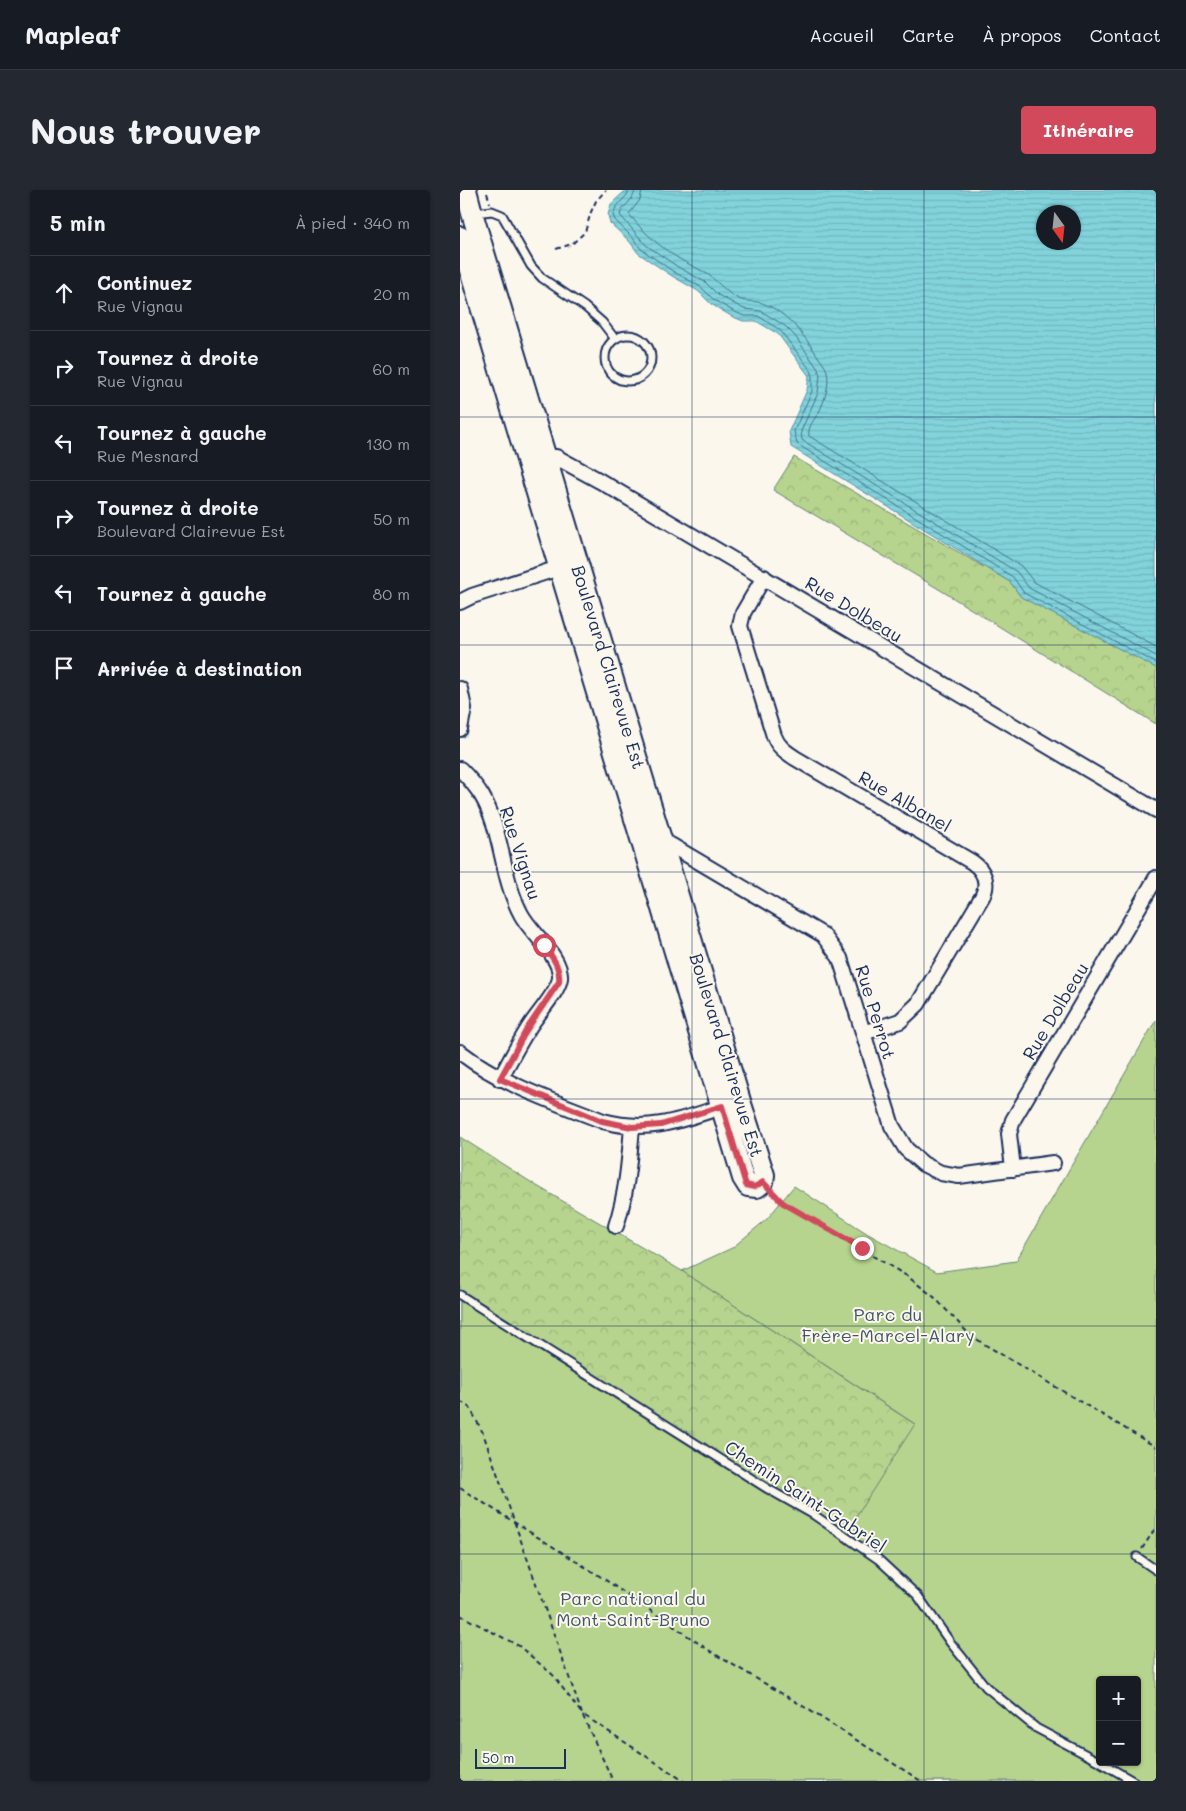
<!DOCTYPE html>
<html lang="fr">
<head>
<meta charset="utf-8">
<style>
	body { margin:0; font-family:Mali,sans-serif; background:#242831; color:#f1f3f6 }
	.controls { position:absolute; right:15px; bottom:15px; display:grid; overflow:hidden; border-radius:5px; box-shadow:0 1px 4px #0004 }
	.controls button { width:45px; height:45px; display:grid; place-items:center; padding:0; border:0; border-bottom:1px solid #363941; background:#171b24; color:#f1f3f6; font:25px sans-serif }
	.compass { position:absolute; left:576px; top:15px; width:45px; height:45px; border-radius:50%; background:#171b24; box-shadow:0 1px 4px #0004; rotate:165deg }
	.scale { position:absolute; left:15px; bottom:12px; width:91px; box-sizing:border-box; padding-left:5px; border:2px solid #1b2f5e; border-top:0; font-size:14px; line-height:18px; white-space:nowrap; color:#1b2f5e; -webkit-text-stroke:4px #fbf7ec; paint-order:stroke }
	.stop { position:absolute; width:15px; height:15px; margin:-11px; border:4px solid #d1495b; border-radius:50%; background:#fff }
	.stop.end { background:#d1495b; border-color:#fff; box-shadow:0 1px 5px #0008 }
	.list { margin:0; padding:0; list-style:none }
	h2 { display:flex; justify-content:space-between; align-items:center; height:65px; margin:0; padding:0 20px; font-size:21px }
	h2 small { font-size:16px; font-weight:400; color:#9ea1a6 }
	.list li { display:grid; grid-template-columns:32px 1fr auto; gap:15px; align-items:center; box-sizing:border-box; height:75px; padding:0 20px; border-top:1px solid #363941 }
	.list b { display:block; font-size:19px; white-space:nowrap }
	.list p { margin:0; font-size:16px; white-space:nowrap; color:#9ea1a6 }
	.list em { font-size:16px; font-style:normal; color:#9ea1a6 }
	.icon { flex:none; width:28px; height:28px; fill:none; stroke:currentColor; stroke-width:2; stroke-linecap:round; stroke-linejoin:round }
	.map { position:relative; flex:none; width:696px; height:1591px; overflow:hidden; border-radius:5px }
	header { display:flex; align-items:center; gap:30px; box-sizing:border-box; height:70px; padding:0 25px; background:#171b24; border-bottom:1px solid #363941 }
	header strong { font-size:24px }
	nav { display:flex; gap:28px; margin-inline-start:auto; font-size:18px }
	.intro { display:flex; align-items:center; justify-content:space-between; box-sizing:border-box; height:120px; padding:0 30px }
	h1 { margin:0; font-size:35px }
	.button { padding:12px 22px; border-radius:5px; background:#d1495b; color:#fff; font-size:18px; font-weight:700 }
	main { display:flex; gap:30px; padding:0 30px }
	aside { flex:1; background:#171b24; border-radius:5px; box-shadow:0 1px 4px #0004 }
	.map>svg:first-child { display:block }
	.forest { fill:url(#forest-crowns); stroke:#688276 }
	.green { fill:#b6d48d; stroke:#688276; fill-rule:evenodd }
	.water { fill:url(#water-rules); stroke:#5991a9; fill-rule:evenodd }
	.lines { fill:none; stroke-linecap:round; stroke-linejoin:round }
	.shore { stroke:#447190; stroke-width:1 }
	.lane-casing { stroke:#1b2f5e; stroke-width:11 }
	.street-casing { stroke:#1b2f5e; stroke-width:18 }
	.secondary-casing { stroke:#1b2f5e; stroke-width:24 }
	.path { stroke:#1b2f5e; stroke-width:2; stroke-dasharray:5 4; stroke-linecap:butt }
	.lane { stroke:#fbf7ec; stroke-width:7 }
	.street { stroke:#fbf7ec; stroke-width:14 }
	.secondary { stroke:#fbf7ec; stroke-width:20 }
	.route { stroke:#d1495b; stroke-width:6 }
	.grid { fill:none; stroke:#1b2f5e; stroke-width:1; stroke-opacity:0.55 }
	.labels { text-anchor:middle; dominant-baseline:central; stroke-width:4; stroke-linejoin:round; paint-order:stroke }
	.street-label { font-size:18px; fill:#1b2f5e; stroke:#fbf7ec }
	.park-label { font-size:18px; fill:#42586a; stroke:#fbf7ec }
</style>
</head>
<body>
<header>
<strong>Mapleaf</strong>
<nav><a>Accueil</a><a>Carte</a><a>À propos</a><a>Contact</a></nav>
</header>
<div class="intro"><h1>Nous trouver</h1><a class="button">Itinéraire</a></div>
<main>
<aside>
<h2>5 min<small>À pied · 340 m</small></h2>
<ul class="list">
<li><svg class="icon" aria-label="ahead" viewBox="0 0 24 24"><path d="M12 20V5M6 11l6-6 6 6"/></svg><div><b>Continuez</b><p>Rue Vignau</p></div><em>20 m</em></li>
<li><svg class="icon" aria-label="right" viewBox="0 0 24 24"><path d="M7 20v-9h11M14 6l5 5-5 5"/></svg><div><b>Tournez à droite</b><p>Rue Vignau</p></div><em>60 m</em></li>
<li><svg class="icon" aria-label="left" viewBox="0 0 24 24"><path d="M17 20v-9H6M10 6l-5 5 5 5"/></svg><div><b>Tournez à gauche</b><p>Rue Mesnard</p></div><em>130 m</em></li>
<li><svg class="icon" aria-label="right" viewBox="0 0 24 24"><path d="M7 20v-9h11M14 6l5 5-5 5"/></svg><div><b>Tournez à droite</b><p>Boulevard Clairevue Est</p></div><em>50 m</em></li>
<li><svg class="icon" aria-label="left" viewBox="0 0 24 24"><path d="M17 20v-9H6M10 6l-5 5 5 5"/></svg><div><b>Tournez à gauche</b></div><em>80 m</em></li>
<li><svg class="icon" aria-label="arrive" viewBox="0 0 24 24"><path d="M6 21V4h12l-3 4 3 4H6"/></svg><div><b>Arrivée à destination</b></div></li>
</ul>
</aside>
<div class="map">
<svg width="696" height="1591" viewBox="0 0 696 1591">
	<defs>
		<pattern id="forest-crowns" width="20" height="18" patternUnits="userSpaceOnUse" patternTransform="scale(1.25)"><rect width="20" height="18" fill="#b6d48d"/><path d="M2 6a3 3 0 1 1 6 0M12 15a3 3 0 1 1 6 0" fill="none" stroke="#9cb67c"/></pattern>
		<pattern id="water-rules" width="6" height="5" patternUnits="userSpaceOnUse" patternTransform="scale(1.25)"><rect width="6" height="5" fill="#82d3db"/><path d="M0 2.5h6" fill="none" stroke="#70b5be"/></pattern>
	</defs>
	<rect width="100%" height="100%" fill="#fbf7ec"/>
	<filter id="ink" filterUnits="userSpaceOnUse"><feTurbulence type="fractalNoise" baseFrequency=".02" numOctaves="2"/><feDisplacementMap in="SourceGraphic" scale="10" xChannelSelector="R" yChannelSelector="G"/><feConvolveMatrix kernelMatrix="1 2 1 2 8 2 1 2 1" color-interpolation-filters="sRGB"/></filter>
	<g filter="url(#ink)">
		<path class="forest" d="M334,267L550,392L561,407L696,478V534L482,401L313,300Z
			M0,947L77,996L222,1081L456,1235L640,1490V1572H677L696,1591H0Z"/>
		<path class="green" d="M696,830V1591H0V1101L308,1299L384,1345L455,1234L222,1081L272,1058L307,1029L334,996L408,1044L477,1082L556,1071ZM640,1490H677V1572H640Z"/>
		<path class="water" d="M166,0H696V478L561,407L550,392L331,257L329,241L347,200L349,186L318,144L296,131H283L271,126L251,114L238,101L212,86L178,63L170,52L150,33L148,25L151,14ZM584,22H614V52H584Z"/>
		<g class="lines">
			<path class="shore" d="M169,0L167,5L156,17L153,25L155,30L173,48L181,59L214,82L241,97L254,110L273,121L284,126H298L320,140L352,182V201L334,241L337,254L553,387L564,403L696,473
				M175,0C174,12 162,15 160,25L186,55L218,77L245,92L258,105L284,119L301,121L325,136L335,146L358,179L360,185L358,203L341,241L342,250L557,382L569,398L696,466
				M182,0L180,10L169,24C184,43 202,59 223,71C232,76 242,80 250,86C260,94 265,101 277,108C285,113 293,110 302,113C327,122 343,144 357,165C360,170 365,175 367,181C370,194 365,210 359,222C355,229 347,237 349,246L561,376L574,392L696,457"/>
			<defs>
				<path id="lane" d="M14,23L32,21L42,25L71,76L82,88L125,117L142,132L155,149
					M145 168a23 23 0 1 1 46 0a23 23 0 1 1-46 0Z
					M0,1105L308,1299L354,1325L418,1369L458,1406L490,1452L526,1497L576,1538L640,1572
					M677,1367L696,1380
					M640,1572L673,1591"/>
				<path id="street" d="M78,269L96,267L140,291L696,620
					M304,387L283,423L280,436L314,546C318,557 326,562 335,568L512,672C525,681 529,694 522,707L458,814L440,831L403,843
					M0,412L12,406L108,375
					M0,499L4,518L0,539
					M0,579C8,587 16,596 22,606C43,642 41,687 61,724C70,742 102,767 100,788C98,803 76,825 68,839C58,855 49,872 40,889
					M196,651L201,650L214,657L363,745L380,768L432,936L446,959L463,974L481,983L499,986L593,973
					M0,862C43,895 93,911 143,931C191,944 224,929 270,914
					M553,979L549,944L553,930L696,688
					M156,1036C167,1002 169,972 172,937"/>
				<path id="secondary" d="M0,47L283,988L288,996L297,997L303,992L304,985L280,911L12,23L6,0"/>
			</defs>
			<use href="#lane" class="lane-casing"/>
			<use href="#street" class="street-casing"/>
			<use href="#secondary" class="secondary-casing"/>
			<path class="path" d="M27,3L30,13
				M96,59L112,54L125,42L131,22L136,11L146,0
				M314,1003L323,1013L447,1086L474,1107L509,1144L524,1154L696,1257
				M0,1211L10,1218L23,1243L122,1524L224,1591
				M0,1298L141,1387L253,1463L338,1513L461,1591
				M682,1359L696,1337
				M0,1425L59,1456L93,1485L122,1524L153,1591"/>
			<use href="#lane" class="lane"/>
			<use href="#street" class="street"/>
			<use href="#secondary" class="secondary"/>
		</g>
	</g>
	<g class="lines" filter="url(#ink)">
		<path class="route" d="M84,755C92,767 101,777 99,792L67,839L40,889L142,931L172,937L201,935L262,916L286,995L294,997L303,992L323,1013L402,1058"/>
	</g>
	<path class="grid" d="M232,0V1591M464,0V1591M0,227H696M0,455H696M0,682H696M0,909H696M0,1136H696M0,1364H696"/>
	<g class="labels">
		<g class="street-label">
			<text transform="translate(394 419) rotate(31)">Rue Dolbeau</text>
			<text transform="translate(149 477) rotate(73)">Boulevard Clairevue Est</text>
			<text transform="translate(445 611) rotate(30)">Rue Albanel</text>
			<text transform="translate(61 663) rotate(72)">Rue Vignau</text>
			<text transform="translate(595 821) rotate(-59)">Rue Dolbeau</text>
			<text transform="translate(416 822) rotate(73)">Rue Perrot</text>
			<text transform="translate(267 865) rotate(73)">Boulevard Clairevue Est</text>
			<text transform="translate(346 1306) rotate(33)">Chemin Saint-Gabriel</text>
		</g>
		<g class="park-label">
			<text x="428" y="1124">Parc du<tspan x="428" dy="21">Frère-Marcel-Alary</tspan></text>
			<text x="173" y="1408">Parc national du<tspan x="173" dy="21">Mont-Saint-Bruno</tspan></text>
		</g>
	</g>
</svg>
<div class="controls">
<button>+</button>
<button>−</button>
</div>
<svg class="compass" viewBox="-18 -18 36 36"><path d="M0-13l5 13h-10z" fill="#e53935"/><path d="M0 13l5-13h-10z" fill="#9ea1a6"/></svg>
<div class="scale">50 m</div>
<div class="stop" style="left:84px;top:755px"></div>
<div class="stop end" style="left:402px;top:1058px"></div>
</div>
</main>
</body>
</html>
